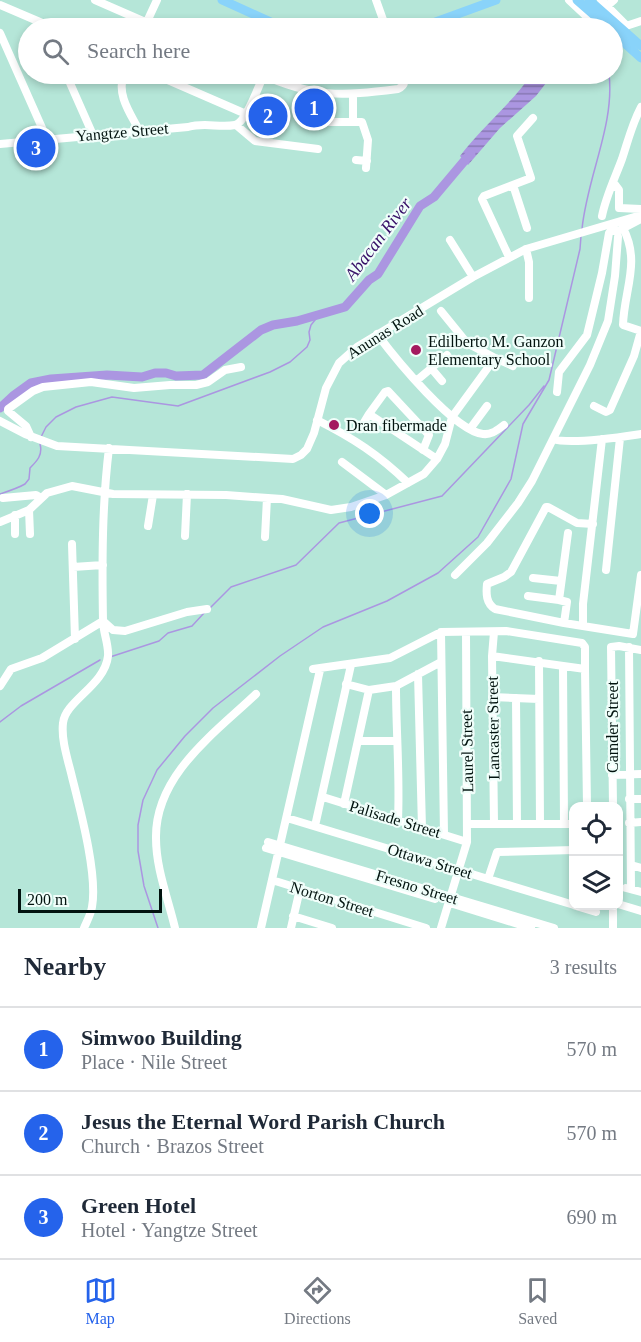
<!DOCTYPE html>
<html lang="en">
<head>
<meta charset="utf-8">
<style>
	body { margin:0; font-family:"Times New Roman",serif; background:#f2f2f3; color:#1f2937 }
	.controls { position:absolute; right:18px; bottom:18px; display:grid; overflow:hidden; border-radius:12px; box-shadow:0 3px 9px #0003 }
	.controls button { width:54px; height:54px; display:grid; place-items:center; padding:0; border:0; border-bottom:2px solid #e0e1e3; background:#fff; color:#1f2937; font:30px sans-serif }
	.scale { position:absolute; left:18px; bottom:15px; width:144px; box-sizing:border-box; padding-left:6px; border:3px solid #02130f; border-top:0; font-size:16px; line-height:21px; white-space:nowrap; color:#02130f; -webkit-text-stroke:4px #f0fefa; paint-order:stroke }
	.you { position:absolute; left:370px; top:514px; width:21px; height:21px; margin:-15px; border:4px solid #fff; border-radius:50%; background:#1a73e8; box-shadow:0 0 0 9px #1a73e833 }
	.badge { display:grid; place-items:center; width:39px; height:39px; border-radius:50%; background:#2563eb; color:#fff; font-size:20px; font-weight:700 }
	.pin { position:absolute; translate:-50% -50%; border:3px solid #fff; box-shadow:0 2px 6px #0006 }
	.list { margin:0; padding:0; list-style:none }
	h2 { display:flex; justify-content:space-between; align-items:center; height:78px; margin:0; padding:0 24px; font-size:26px }
	h2 small { font-size:20px; font-weight:400; color:#747a83 }
	.list li { display:grid; grid-template-columns:39px 1fr auto; gap:18px; align-items:center; box-sizing:border-box; height:84px; padding:0 24px; border-top:2px solid #e0e1e3 }
	.list b { display:block; font-size:22px; white-space:nowrap }
	.list p { margin:0; font-size:20px; white-space:nowrap; color:#747a83 }
	.list em { font-size:20px; font-style:normal; color:#747a83 }
	.icon { flex:none; width:33px; height:33px; fill:none; stroke:currentColor; stroke-width:2; stroke-linecap:round; stroke-linejoin:round }
	.map { position:relative; flex:none; width:641px; height:928px; overflow:hidden }
	.search { position:absolute; background:#fff; box-shadow:0 3px 9px #0003; left:18px; right:18px; top:18px; height:66px; display:flex; align-items:center; gap:15px; box-sizing:border-box; padding:0 21px; border-radius:33px; color:#747a83; font-size:22px }
	.sheet { height:330px; background:#fff }
	nav { display:flex; justify-content:space-around; align-items:center; box-sizing:border-box; height:84px; border-top:2px solid #e0e1e3; background:#fff; font-size:16px; color:#747a83 }
	nav a { display:grid; justify-items:center; gap:3px }
	nav .on { color:#2563eb }
	.map>svg:first-child { display:block }
	.water { fill:url(#water-rules) }
	.lines { fill:none; stroke-linecap:round; stroke-linejoin:round }
	.stream { stroke:#ab96e1; stroke-width:1.5 }
	.river { stroke:#ab96e1; stroke-width:9 }
	.minor { stroke:#fff; stroke-width:8 }
	.major { stroke:#89d3fa; stroke-width:9 }
	.poi-dot { fill:#a4195f; stroke:#f0fefa; stroke-width:2 }
	.labels { text-anchor:middle; dominant-baseline:central; stroke-width:4.5; stroke-linejoin:round; paint-order:stroke }
	.street-label { font-size:16px; fill:#02130f; stroke:#f0fefa }
	.poi-label { font-size:16px; fill:#02130f; stroke:#f0fefa; text-anchor:start }
	.water-label { font-size:18px; font-style:italic; fill:#360f67; stroke:#f0fefa }
</style>
</head>
<body>
<div class="map">
<svg width="641" height="928" viewBox="0 0 641 928">
	<defs>
		<pattern id="water-rules" width="6" height="5" patternUnits="userSpaceOnUse" patternTransform="scale(1.5)"><rect width="6" height="5" fill="#ab96e1"/><path d="M0 2.5h6" fill="none" stroke="#8979b5"/></pattern>
	</defs>
	<rect width="100%" height="100%" fill="#b5e6d8"/>
	<path class="water" d="M532,74H553L536,96L500,128L468,165L460,156C482,127 511,104 532,74Z"/>
	<g class="lines">
		<path class="stream" d="M582,229C587,177 615,125 609,74
			M41,437L46,427L56,417L76,407L112,397L178,406L270,372L290,362L307,347L310,340L309,332L311,325L319,315
			M0,494C6,492 20,487 25,484L29,479L30,468C37,461 43,455 40,444
			M210,608L231,587L296,565L339,523L442,496L529,405L544,386
			M110,657L159,641L168,633L192,626L204,613
			M0,722L21,706L100,660
			M158,928L144,886L138,851V825L143,800L157,770L185,736L213,708L280,656L323,627L387,601L438,573L478,537L511,479L523,424L549,380L580,249L581,236"/>
		<path class="river" d="M0,408L13,396L31,383L51,379L107,375L142,377L155,373H166L176,376L203,375L261,330L273,325L297,321L345,307L369,280L378,274L420,206L434,197L471,153"/>
		<path class="minor" d="M95,0L159,28
			M376,0L386,28
			M569,0L599,28
			M601,0L627,26
			M0,5L54,28
			M607,6L614,0
			M623,27L641,21
			M144,28L157,0
			M0,33L47,139
			M66,74L93,135
			M124,74C116,94 130,113 139,130
			M154,74L246,114
			M261,74C314,98 341,96 398,89C406,85 405,81 402,74
			M353,94V122
			M321,122H362L368,140L366,168
			M236,125L255,141L318,149
			M0,144L188,127C205,122 219,128 235,125C246,123 259,85 264,74
			M356,160L367,161
			M613,182L619,190V208L641,209
			M513,185L527,228
			M602,216C606,196 615,178 622,159C628,141 632,124 641,107
			M623,228C641,262 624,290 623,325L641,331
			M450,240L473,277
			M526,249L529,262V298
			M509,257L482,199L484,196L531,178L517,136L533,118
			M441,311L467,343L495,358
			M377,334C395,358 454,431 483,434C492,435 497,430 504,425
			M431,368L442,381
			M416,381L447,355
			M557,392L559,372L587,335L602,273L609,233L611,231L620,230L639,220V216
			M594,406L606,412L610,410L634,356L641,331
			M369,414L385,392L388,391L429,435L423,450
			M317,420C353,438 379,455 408,483
			M0,421L25,434L57,446L293,459L301,455L307,449L314,433L326,388L339,363L357,347L473,277L526,249L641,215
			M363,424L369,414L437,459
			M470,429L487,406
			M31,437L26,426L8,411V409L33,391L43,387L91,382L134,388L170,385H196L208,382L225,370L241,367
			M553,439C571,445 621,437 641,434
			M342,462L386,495
			M3,498L36,495L41,498
			M29,510L30,534
			M15,515V534
			M0,522L29,510L47,493L72,486L113,494L226,495L282,499L331,510L351,507L386,495L424,474L437,459L445,444L452,417L495,358L513,366
			M148,526L153,495
			M568,533L559,600L567,602L564,623L633,634L641,575
			M185,536L187,494
			M265,537L267,498
			M72,544L75,639
			M73,567L103,565
			M606,570L620,438
			M455,575L487,543L518,503L532,481L590,365L608,321L615,276L618,237
			M533,578L561,581
			M528,596L559,600
			M103,621L113,630L125,631L187,612L207,609
			M564,623L495,609C486,603 486,594 487,584L504,577L511,572L546,507H548L577,523L593,524
			M583,626V604L602,439
			M441,632L444,834
			M494,632L492,656L494,824
			M629,647L631,888
			M492,656L585,669
			M539,661L540,824
			M563,666L564,824
			M313,669L390,658L441,632L506,631L582,643L585,647V669L587,806
			M418,674L422,828
			M346,684L369,690L396,686L441,662
			M0,686L11,669L42,658L103,621
			M396,686C396,731 400,775 398,820
			M492,697L539,699
			M516,698L517,824
			M359,741H397
			M612,775L641,774
			M323,797L467,842
			M629,799H641
			M344,804L369,690
			M613,806L611,647L619,646L641,650
			M287,818L574,905
			M629,823L641,822
			M469,824H574
			M315,826L351,665
			M268,842L554,928
			M266,848L435,899
			M631,865L641,868
			M488,879L497,852L574,850
			M272,880L426,928
			M626,888L641,892
			M450,903L531,928
			M618,904L641,911
			M576,906L596,912
			M293,916L332,928
			M84,928C87,921 91,914 92,907C98,875 80,809 72,777C68,760 61,740 63,723C65,701 105,685 108,656C109,645 103,632 103,621C102,563 102,505 109,448
			M175,928C168,898 156,869 156,838C155,775 215,733 256,694
			M261,928L320,670
			M291,928L300,889
			M441,928L467,842L466,632
			M613,928V906"/>
		<path class="major" d="M222,0L284,28
			M577,0L609,28
			M589,0L641,46
			M419,28L496,0
			M612,32L641,58"/>
	</g>
	<g class="poi-dot">
		<circle cx="416" cy="350" r="6"/>
		<circle cx="334" cy="425" r="6"/>
	</g>
	<g class="labels">
		<g class="street-label">
			<text transform="translate(122 132) rotate(-5)">Yangtze Street</text>
			<text transform="translate(385 332) rotate(-32)">Anunas Road</text>
			<text transform="translate(612 727) rotate(-90)">Camder Street</text>
			<text transform="translate(493 728) rotate(-91)">Lancaster Street</text>
			<text transform="translate(467 751) rotate(-91)">Laurel Street</text>
			<text transform="translate(395 819) rotate(17)">Palisade Street</text>
			<text transform="translate(430 861) rotate(17)">Ottawa Street</text>
			<text transform="translate(417 887) rotate(17)">Fresno Street</text>
			<text transform="translate(332 899) rotate(17)">Norton Street</text>
		</g>
		<g class="poi-label">
			<text x="428" y="341">Edilberto M. Ganzon<tspan x="428" dy="18">Elementary School</tspan></text>
			<text x="346" y="425">Dran fibermade</text>
		</g>
		<g class="water-label">
			<text transform="translate(378 239) rotate(-53)">Abacan River</text>
		</g>
	</g>
</svg>
<div class="controls">
<button><svg class="icon" aria-label="locate" viewBox="0 0 24 24"><circle cx="12" cy="12" r="6"/><path d="M12 2v4M12 18v4M2 12h4M18 12h4"/></svg></button>
<button><svg class="icon" aria-label="layers" viewBox="0 0 24 24"><path d="M12 4l9 5-9 5-9-5zM3 14l9 5 9-5"/></svg></button>
</div>
<div class="scale">200 m</div>
<div class="you"></div>
<div class="pin badge" style="left:314px;top:108px">1</div>
<div class="pin badge" style="left:268px;top:116px">2</div>
<div class="pin badge" style="left:36px;top:148px">3</div>
<div class="search"><svg class="icon" aria-label="search" viewBox="0 0 24 24"><circle cx="10" cy="10" r="6"/><path d="M15 15l6 6"/></svg>Search here</div>
</div>
<section class="sheet">
<h2>Nearby<small>3 results</small></h2>
<ul class="list">
<li><span class="badge">1</span><div><b>Simwoo Building</b><p>Place · Nile Street</p></div><em>570 m</em></li>
<li><span class="badge">2</span><div><b>Jesus the Eternal Word Parish Church</b><p>Church · Brazos Street</p></div><em>570 m</em></li>
<li><span class="badge">3</span><div><b>Green Hotel</b><p>Hotel · Yangtze Street</p></div><em>690 m</em></li>
</ul>
</section>
<nav>
<a class="on"><svg class="icon" aria-label="map" viewBox="0 0 24 24"><path d="M3 6l6-2 6 2 6-2v14l-6 2-6-2-6 2zM9 4v14M15 6v14"/></svg>Map</a>
<a><svg class="icon" aria-label="directions" viewBox="0 0 24 24"><path d="M12 3l9 9-9 9-9-9zM9 14v-3h6M13 9l2 2-2 2"/></svg>Directions</a>
<a><svg class="icon" aria-label="saved" viewBox="0 0 24 24"><path d="M7 4h10v16l-5-4-5 4z"/></svg>Saved</a>
</nav>
</body>
</html>
